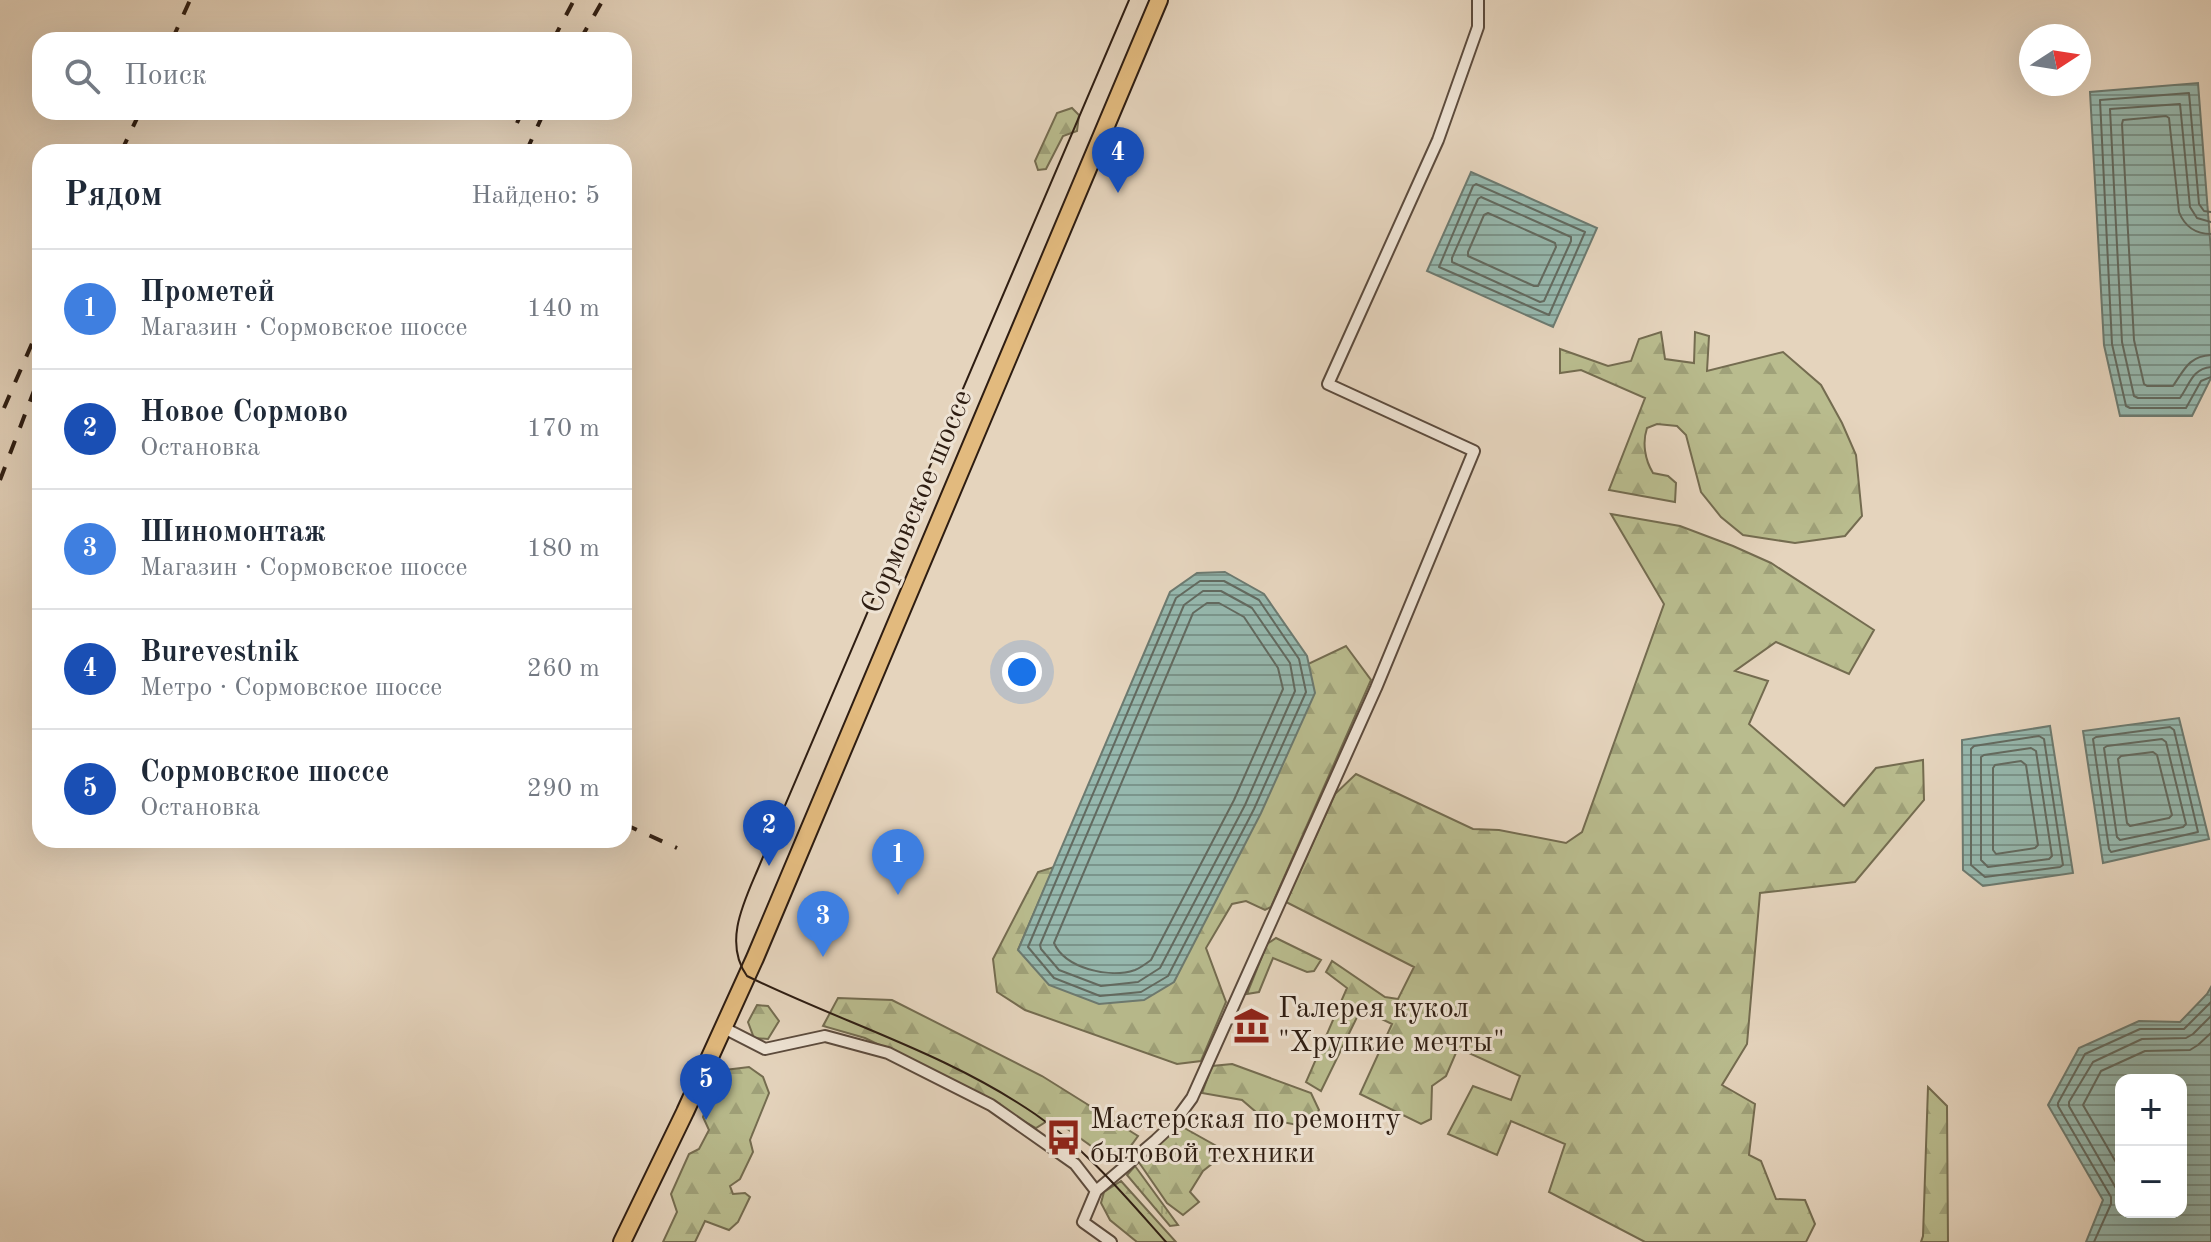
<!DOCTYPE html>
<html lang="ru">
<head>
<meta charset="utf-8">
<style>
	body { margin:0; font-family:"Old Standard TT",serif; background:#f6f6f7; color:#1f2937 }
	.controls { position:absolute; right:24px; bottom:24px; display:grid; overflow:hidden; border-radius:16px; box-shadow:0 8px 32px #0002 }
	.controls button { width:72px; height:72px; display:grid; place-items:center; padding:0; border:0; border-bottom:2px solid #e0e1e3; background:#fff; color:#1f2937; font:40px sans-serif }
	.compass { position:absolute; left:2019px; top:24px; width:72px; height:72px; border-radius:50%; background:#fff; box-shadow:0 8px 32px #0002; rotate:78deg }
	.you { position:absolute; left:1022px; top:672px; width:28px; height:28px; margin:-20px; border:6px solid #fff; border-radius:50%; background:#1a73e8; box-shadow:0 0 0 12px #1a73e833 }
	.badge { display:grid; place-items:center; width:52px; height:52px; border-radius:50%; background:#7c3aed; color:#fff; font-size:26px; font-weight:700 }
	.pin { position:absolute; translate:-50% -66px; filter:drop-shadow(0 2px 4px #0008) }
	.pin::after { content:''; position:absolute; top:42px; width:28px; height:24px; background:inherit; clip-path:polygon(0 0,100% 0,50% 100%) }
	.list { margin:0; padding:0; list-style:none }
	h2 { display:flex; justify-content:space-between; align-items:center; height:104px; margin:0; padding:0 32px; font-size:34px }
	h2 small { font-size:26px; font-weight:400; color:#747a83 }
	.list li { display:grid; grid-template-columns:52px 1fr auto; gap:24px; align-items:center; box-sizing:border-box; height:120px; padding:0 32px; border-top:2px solid #e0e1e3 }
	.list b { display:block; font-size:30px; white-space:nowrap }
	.list p { margin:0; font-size:26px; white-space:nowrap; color:#747a83 }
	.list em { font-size:26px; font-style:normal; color:#747a83 }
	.icon { flex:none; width:44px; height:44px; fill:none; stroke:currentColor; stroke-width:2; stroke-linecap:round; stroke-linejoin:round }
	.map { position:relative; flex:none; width:2211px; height:1242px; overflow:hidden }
	.search { position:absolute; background:#fff; box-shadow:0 8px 32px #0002; left:32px; top:32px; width:600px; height:88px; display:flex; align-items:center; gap:20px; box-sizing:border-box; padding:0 28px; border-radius:24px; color:#747a83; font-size:30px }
	.panel { position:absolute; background:#fff; box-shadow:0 8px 32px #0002; left:32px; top:144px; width:600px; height:704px; border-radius:24px }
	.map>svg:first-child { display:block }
	.grass { fill:url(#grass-tufts); stroke:#746c50; stroke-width:2 }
	.forest { fill:url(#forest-firs); stroke:#746c50; stroke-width:2 }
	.water { fill:url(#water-rules); stroke:#6c7a70; stroke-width:2; fill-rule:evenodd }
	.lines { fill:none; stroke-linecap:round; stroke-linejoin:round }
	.shore { stroke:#626a60; stroke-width:2 }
	.street-casing { stroke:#5c4b3d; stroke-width:14 }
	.primary-casing { stroke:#2e1d12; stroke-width:20 }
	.street { stroke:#eee3d4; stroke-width:10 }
	.primary { stroke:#e2ba7e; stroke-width:16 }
	.tram { stroke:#2e1d12; stroke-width:2 }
	.rail { stroke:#2e1d12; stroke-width:4; stroke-dasharray:14 14; stroke-linecap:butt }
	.labels { text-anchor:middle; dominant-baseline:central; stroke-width:6; stroke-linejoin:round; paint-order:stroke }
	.street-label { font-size:30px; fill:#2e1d12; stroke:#eee3d4 }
	.poi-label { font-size:30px; fill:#2e1d12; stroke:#eee3d4; text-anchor:start }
</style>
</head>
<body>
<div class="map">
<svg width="2211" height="1242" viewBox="0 0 2211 1242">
	<defs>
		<pattern id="grass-tufts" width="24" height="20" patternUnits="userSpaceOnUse" patternTransform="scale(2)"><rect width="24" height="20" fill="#b9bc8e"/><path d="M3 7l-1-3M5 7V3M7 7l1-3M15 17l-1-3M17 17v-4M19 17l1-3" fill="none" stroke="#9fa179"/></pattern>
		<pattern id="forest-firs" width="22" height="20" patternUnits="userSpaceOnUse" patternTransform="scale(2)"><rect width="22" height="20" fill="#b9bc8e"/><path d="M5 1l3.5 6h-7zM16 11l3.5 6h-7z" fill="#9fa179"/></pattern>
		<pattern id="water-rules" width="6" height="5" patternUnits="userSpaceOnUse" patternTransform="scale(2)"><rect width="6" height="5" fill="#96b8ae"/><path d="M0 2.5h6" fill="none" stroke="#7b958c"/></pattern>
	</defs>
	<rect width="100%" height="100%" fill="#e5d4bd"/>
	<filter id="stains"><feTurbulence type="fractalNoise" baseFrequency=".0025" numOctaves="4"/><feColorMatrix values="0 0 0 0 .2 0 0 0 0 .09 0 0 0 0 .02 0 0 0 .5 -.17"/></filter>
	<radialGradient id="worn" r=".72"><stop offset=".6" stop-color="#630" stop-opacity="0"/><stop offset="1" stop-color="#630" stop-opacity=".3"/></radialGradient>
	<path class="grass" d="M1135,1166L1178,1225L1170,1226L1127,1175Z"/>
	<path class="forest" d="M1072,108L1079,115L1077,131L1063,136L1046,169L1038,170L1035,161L1057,113Z
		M1661,332L1665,359L1694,363L1695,332L1709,336L1707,371L1783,352L1821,385L1842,423L1856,455L1862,516L1845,536L1795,543L1743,535L1721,517L1701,492L1686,435L1677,426L1657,424L1647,428C1642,443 1645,460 1653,473L1668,476L1676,483L1675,502L1609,490L1645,398L1581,370L1560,373V349L1608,366L1631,361L1639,339Z
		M1611,514L1680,526L1733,546L1771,563L1874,630L1849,674L1776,642L1735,671L1768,681L1749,724L1844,806L1876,768L1923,760L1924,800L1855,882L1760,893L1747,1044L1722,1085L1755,1104L1749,1155L1761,1161L1776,1199L1805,1200L1815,1224L1806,1242H1645L1549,1192L1565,1144L1511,1121L1497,1155L1448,1134L1473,1086L1511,1100L1520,1076L1458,1048L1446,1076L1432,1086L1431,1119L1421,1124L1360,1094L1392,1024L1361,1009L1321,1091L1306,1082L1347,988L1326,972L1332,961L1385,997L1398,999L1414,967L1286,902L1335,794L1356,774L1473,829L1499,830L1566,843L1582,832L1664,604Z
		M1346,646L1371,680L1271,907L1265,910L1246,901L1232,904L1206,948L1226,1002L1201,1061L1177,1064L1025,1010L997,992L993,959L1038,872L1054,867L1018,950L1314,693L1308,664Z
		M1276,938L1321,960L1314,971L1307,972L1273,958L1259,992L1247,994L1267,944Z
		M838,998L892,1000L1042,1076L1138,1136L1125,1154L1105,1156L1052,1118L1036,1128L935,1072L865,1038L823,1026Z
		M757,1005L768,1006L779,1021L768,1039L754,1038L748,1022Z
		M1232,1064L1311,1093L1319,1110L1307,1127L1263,1118L1242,1100L1202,1093L1212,1066Z
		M749,1067L763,1077L769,1093L750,1140L753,1152L740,1179L730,1186L733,1194L745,1193L750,1197L738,1222L729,1230L705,1221L695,1242H663L677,1212L671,1194L689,1154L699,1149L709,1130L703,1117L708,1102L721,1092L720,1081L725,1070Z
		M1928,1087L1947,1106L1948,1242H1921L1923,1236Z
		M1179,1125L1227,1152L1203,1171L1190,1192L1199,1202L1183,1215L1167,1203L1138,1161Z
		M1121,1181L1176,1242H1137L1110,1220L1101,1203L1104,1192Z"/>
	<path class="water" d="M2198,83L2211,252V378L2192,416H2120L2104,345L2090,92Z
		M1471,172L1597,228L1553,327L1427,271Z
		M1225,572L1264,594L1307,656L1315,693L1261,813L1174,982L1144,1000L1099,1004L1049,985L1018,950L1170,592L1197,573Z
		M2179,718L2209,839L2103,863L2083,731Z
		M2050,726L2073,873L1983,886L1963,870L1962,740Z
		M2211,987V1242H2086L2103,1200L2048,1105L2079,1048L2139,1021L2180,1022L2207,994ZM2121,1080H2181V1212H2121Z"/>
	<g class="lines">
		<path class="shore" d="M1476,184L1585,232L1549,315L1439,267L1473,186Z
			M1481,197L1571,237V241L1544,301L1540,302L1452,262V258L1478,199Z
			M2211,212L2204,211L2199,204L2189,93L2100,100L2112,344L2126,406L2130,408H2186L2201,381L2211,377
			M1488,213L1555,243L1556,247L1538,286H1534L1468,256V252L1484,215Z
			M2211,222L2197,218L2190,207L2180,104L2110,109L2122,342L2134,396L2138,398H2180C2190,384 2192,369 2211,367
			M2211,234C2195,234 2185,227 2179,212L2169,118L2166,116L2123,120L2122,124L2134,340L2144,384L2147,386H2173C2184,370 2189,356 2211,355
			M1200,581H1224L1259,600L1299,659L1306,692L1254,809L1168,976L1141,992L1100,996L1054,978L1028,947L1176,598Z
			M1203,591H1221L1252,608L1290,663L1295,691L1245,805L1160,968L1138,982L1101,986L1059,970L1041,949L1040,945L1184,605Z
			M1207,603H1219L1244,617L1278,668L1283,689L1234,800L1151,960C1147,963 1140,968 1135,970C1109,979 1065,968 1054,943L1193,613Z
			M2170,727L2174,730L2198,832L2111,852L2109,849L2093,739L2096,737Z
			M2039,736L2044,739L2063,865L2060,867L1985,877L1971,865V749L1974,746Z
			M2162,739L2166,742L2186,824L2183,827L2120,840L2117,837L2104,748L2107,746Z
			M2031,748L2036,751L2052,856L2049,859L1988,867L1981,860V757L1984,755Z
			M2153,752L2157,755L2172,815L2169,818L2130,826L2127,823L2118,759L2121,756Z
			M2021,761L2026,765L2038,845L2035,848L1996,854L1993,850V768L1995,765Z
			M2121,1171L2083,1105L2101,1071L2145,1051L2190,1050L2198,1045L2211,1033
			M2121,1197L2069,1106V1102L2093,1062L2142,1039L2186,1038L2193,1034L2211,1016
			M2094,1242L2111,1204V1197L2058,1106V1103L2085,1054L2140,1029H2184L2211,1002"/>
		<defs>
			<path id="street" d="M724,1028L765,1049L825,1036L888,1053L991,1105L1075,1164L1096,1191
				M1111,1242L1083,1222L1096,1191L1156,1140L1173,1124L1192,1098L1376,688L1474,451L1328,384L1438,140L1478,27V0"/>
			<path id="primary" d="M622,1242L685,1112L755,958L1159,0"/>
		</defs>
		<use href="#street" class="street-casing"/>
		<use href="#primary" class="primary-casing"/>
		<use href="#street" class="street"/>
		<use href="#primary" class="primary"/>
		<path class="tram" d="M1129,0L760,864C746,898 722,941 747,976C843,1023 946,1053 1035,1114C1086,1149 1125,1196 1166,1242"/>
		<path class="rail" d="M172,40L190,0
			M553,40L574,0
			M580,40L603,0
			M517,123L522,112
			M121,152L140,112
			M526,152L544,112
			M4,408L40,325
			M0,480L40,375
			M624,824L677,848"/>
	</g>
	<defs>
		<symbol id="museum-bare" viewBox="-9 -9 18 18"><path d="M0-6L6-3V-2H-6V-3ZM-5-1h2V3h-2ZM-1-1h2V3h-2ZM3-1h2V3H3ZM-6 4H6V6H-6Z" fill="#8f2418" stroke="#eee3d4" stroke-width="2.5" paint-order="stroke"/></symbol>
		<symbol id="bus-bare" viewBox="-9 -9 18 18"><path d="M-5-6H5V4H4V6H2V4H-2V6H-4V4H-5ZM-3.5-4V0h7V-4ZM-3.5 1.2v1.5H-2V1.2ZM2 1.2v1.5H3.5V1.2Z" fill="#8f2418" stroke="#eee3d4" stroke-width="2.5" paint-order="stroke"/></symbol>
	</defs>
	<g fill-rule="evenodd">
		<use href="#museum-bare" x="1226" y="1000" width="51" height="51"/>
		<use href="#bus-bare" x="1038" y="1112" width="51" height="51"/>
	</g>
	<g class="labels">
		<g class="street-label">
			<text transform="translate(918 502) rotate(-67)">Сормовское шоссе</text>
		</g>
		<g class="poi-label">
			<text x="1278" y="1009">Галерея кукол<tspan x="1278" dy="34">"Хрупкие мечты"</tspan></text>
			<text x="1090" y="1120">Мастерская по ремонту<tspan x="1090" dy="34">бытовой техники</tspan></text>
		</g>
	</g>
	<rect width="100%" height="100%" filter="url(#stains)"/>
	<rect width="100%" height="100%" fill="url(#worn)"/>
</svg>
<div class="controls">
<button>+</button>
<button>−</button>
</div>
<svg class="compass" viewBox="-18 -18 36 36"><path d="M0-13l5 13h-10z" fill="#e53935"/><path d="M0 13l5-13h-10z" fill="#747a83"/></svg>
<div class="you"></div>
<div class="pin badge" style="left:898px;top:895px;background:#3f7fe0">1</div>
<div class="pin badge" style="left:769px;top:866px;background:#1a4fb4">2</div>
<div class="pin badge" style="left:823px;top:957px;background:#3f7fe0">3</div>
<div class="pin badge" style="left:1118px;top:193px;background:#1a4fb4">4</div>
<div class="pin badge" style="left:706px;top:1120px;background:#1a4fb4">5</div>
<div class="search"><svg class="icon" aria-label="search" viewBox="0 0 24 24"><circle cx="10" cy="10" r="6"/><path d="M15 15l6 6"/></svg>Поиск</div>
<section class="panel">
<h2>Рядом<small>Найдено: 5</small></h2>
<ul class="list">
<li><span class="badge" style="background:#3f7fe0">1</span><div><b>Прометей</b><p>Магазин · Сормовское шоссе</p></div><em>140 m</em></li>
<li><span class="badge" style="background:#1a4fb4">2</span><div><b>Новое Сормово</b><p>Остановка</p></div><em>170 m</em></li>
<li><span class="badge" style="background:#3f7fe0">3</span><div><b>Шиномонтаж</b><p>Магазин · Сормовское шоссе</p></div><em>180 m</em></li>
<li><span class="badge" style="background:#1a4fb4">4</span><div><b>Burevestnik</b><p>Метро · Сормовское шоссе</p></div><em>260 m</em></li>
<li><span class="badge" style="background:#1a4fb4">5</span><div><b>Сормовское шоссе</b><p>Остановка</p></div><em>290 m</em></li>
</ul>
</section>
</div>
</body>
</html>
